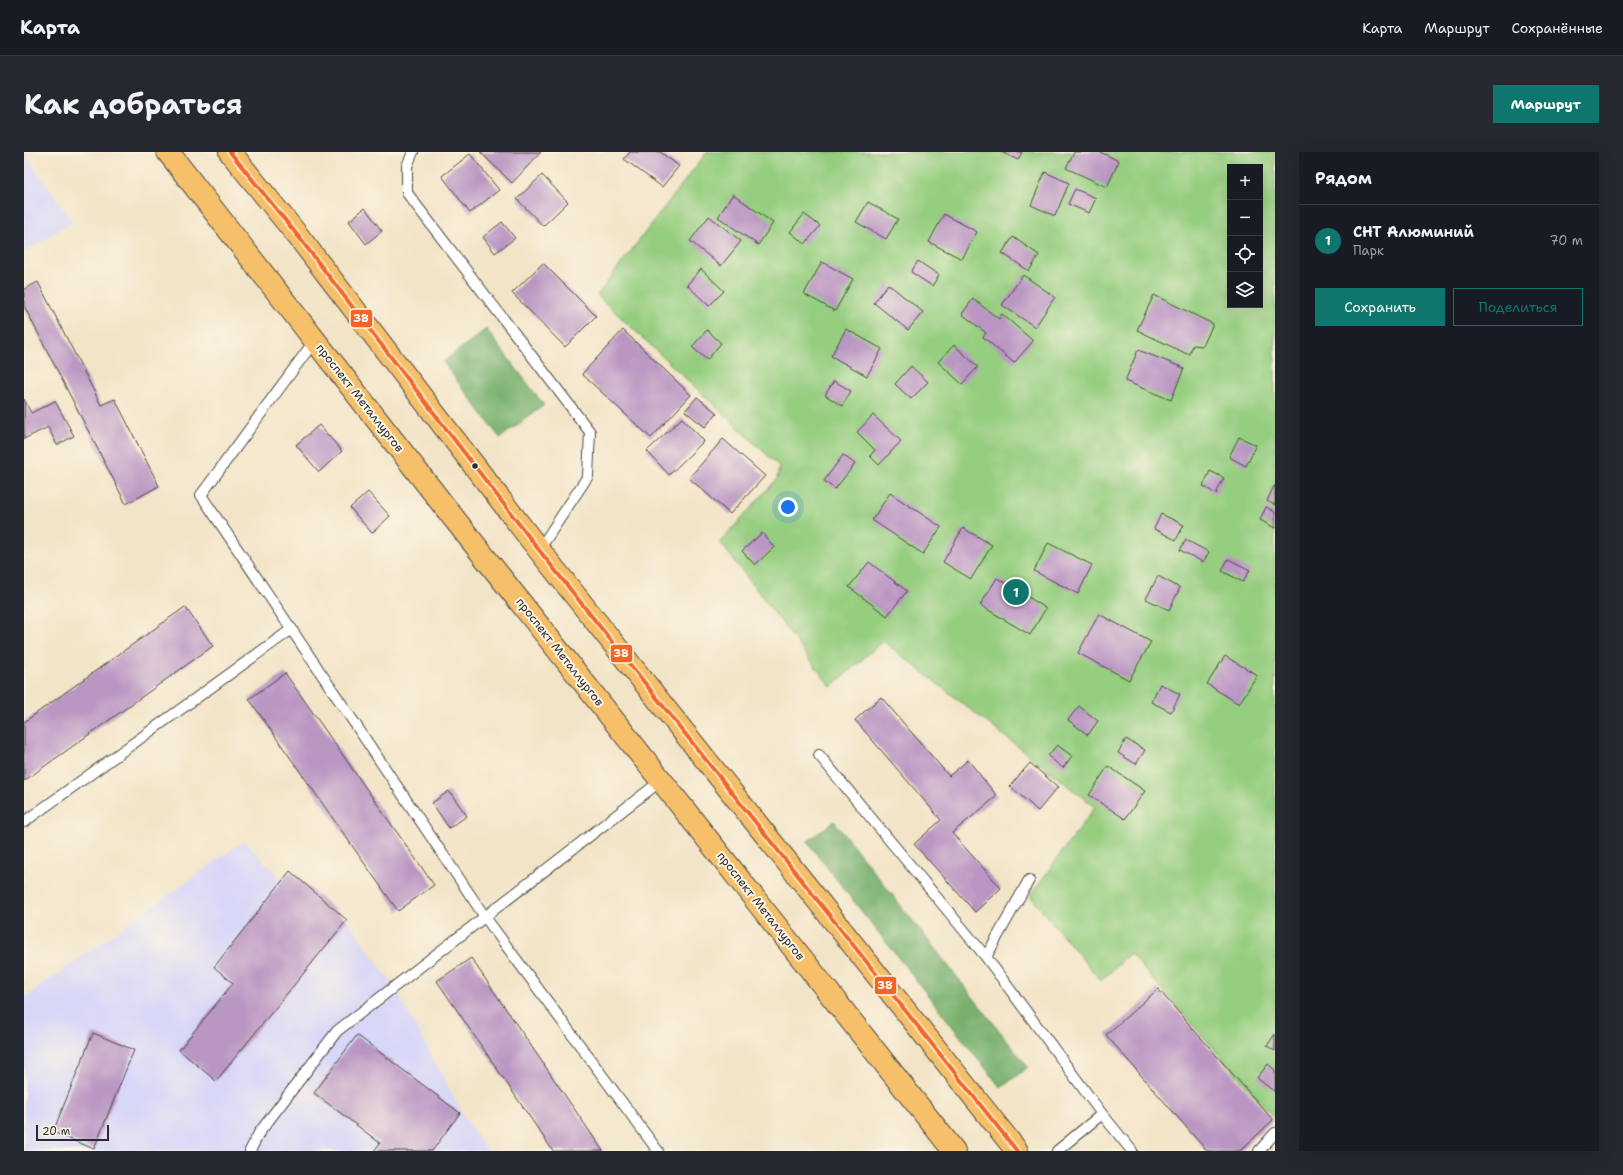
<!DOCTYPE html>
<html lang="ru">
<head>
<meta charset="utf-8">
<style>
	body { margin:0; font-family:"Shantell Sans",sans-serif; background:#242831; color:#f1f3f6 }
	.controls { position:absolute; right:12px; top:12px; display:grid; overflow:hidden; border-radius:0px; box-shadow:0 4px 16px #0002 }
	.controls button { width:36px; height:36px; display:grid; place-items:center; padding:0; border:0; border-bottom:1px solid #363941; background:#171b24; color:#f1f3f6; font:20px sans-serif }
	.scale { position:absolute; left:12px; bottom:10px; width:73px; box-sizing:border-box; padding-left:4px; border:2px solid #2b2b2b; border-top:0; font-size:11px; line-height:14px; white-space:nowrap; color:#2b2b2b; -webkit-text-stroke:3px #fcf5e5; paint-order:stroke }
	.you { position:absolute; left:764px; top:355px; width:14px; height:14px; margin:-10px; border:3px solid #fff; border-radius:50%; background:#1a73e8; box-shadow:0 0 0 6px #1a73e833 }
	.badge { display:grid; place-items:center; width:26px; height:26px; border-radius:50%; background:#0f766e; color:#fff; font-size:13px; font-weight:700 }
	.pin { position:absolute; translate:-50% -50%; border:2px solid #fff; box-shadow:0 1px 4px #0006 }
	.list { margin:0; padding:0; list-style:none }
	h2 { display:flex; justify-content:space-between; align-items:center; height:52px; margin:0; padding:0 16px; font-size:17px }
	h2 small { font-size:13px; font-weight:400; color:#9ea1a6 }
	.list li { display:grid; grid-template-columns:26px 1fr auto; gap:12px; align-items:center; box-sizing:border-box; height:72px; padding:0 16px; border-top:1px solid #363941 }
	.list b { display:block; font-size:15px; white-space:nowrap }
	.list p { margin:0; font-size:13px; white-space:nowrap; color:#9ea1a6 }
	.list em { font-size:13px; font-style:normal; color:#9ea1a6 }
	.actions { display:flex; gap:8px; padding:12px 16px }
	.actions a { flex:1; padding:9px 0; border:1px solid #0f766e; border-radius:0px; text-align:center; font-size:14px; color:#0f766e }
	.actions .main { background:#0f766e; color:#fff }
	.icon { flex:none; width:22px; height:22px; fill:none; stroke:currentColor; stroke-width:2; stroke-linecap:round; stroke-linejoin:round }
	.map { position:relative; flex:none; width:1251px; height:999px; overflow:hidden; border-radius:0px }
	header { display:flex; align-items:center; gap:24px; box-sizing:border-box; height:56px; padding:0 20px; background:#171b24; border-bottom:1px solid #363941 }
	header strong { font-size:19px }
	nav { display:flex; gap:22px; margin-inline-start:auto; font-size:14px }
	.intro { display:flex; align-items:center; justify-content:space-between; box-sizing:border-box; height:96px; padding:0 24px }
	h1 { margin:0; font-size:28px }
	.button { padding:10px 18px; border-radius:0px; background:#0f766e; color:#fff; font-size:14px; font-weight:700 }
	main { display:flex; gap:24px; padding:0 24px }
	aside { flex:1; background:#171b24; border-radius:0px; box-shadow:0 4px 16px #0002 }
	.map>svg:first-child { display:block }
	.built { fill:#d8d7f8 }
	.green { fill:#96ce80; stroke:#607c56; fill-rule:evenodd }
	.forest { fill:#78b16e; stroke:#526e4c }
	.building { fill:#ba96c3 }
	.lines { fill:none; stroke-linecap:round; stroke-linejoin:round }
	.service-casing { stroke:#494742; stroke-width:12 }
	.primary-casing { stroke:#494742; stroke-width:24 }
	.service { stroke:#fff; stroke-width:10 }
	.primary { stroke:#f6c06b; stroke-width:22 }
	.bus-1-casing { stroke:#fcf5e5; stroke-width:7 }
	.bus-1 { stroke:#f26522; stroke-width:4 }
	.bus-dot { fill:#2b2b2b; stroke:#fcf5e5; stroke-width:1.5 }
	.labels { text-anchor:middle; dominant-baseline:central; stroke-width:4; stroke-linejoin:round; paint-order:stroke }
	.street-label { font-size:12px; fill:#2b2b2b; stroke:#fcf5e5 }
	.line-badge { stroke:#fcf5e5; stroke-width:1.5 }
	.badge-label { font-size:11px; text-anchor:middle; font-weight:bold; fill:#fff }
</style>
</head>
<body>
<header>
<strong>Карта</strong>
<nav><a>Карта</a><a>Маршрут</a><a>Сохранённые</a></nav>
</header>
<div class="intro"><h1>Как добраться</h1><a class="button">Маршрут</a></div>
<main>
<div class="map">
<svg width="1251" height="999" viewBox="0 0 1251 999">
	<rect width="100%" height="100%" fill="#fcf5e5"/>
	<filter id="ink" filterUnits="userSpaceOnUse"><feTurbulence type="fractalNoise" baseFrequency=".025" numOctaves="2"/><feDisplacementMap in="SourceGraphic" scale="8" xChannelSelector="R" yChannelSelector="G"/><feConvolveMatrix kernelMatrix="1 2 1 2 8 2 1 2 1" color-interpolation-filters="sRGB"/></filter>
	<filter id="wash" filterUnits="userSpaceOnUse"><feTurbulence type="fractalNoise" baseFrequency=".012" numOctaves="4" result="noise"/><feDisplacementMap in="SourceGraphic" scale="16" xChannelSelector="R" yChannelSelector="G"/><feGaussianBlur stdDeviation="0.9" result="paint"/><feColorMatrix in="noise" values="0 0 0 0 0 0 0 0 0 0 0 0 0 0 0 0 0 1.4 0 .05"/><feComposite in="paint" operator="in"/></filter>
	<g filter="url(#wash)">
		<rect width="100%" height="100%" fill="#f2e4c7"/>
		<path class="built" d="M0,1L49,70L0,100Z
			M220,689L258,728L266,719L323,768L370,834L441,966L463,999H0V846Z"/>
		<path class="green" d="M683,0H1251V967L1106,801L1077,829L1006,744L1071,655L859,489L807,535L696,390L753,327L755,314L573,143ZM1206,15H1236V153H1206Z"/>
		<path class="forest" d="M462,177L520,253L476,286L419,210Z
			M810,669L1004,915L977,936L783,690Z"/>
		<g id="blocks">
			<path class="building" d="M456,0H517L488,31Z
				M606,0H636L655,14L638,35L600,7Z
				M977,0H998L994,8Z
				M1050,0H1076L1095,9L1083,35L1042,16Z
				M446,2L475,38L446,61L418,24Z
				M1021,20L1045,31L1031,64L1007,53Z
				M518,23L544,50L519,74L493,47Z
				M1051,37L1072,46L1065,61L1044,52Z
				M709,42L749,71L734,93L694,65Z
				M844,50L874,67L862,87L832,70Z
				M341,56L358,79L342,92L325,69Z
				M780,62L796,74L781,92L766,80Z
				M920,62L953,80L938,107L905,90Z
				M685,64L717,89L697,114L666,89Z
				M478,70L491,86L471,101L459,85Z
				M989,85L1015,103L1005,119L978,101Z
				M894,109L915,123L908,134L887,120Z
				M798,110L829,127L811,159L780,142Z
				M519,111L572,164L541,195L488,141Z
				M677,117L700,139L685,154L663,133Z
				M999,123L1031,145L1011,175L978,153Z
				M14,130L77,253L91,247L135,334L102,352L0,154V137Z
				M864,132L899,160L884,178L850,151Z
				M1130,143L1189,172L1179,194L1169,193L1165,203L1113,178Z
				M949,147L975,167L978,162L1009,189L990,211L959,185L962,181L938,162Z
				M822,177L858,197L843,224L807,204Z
				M599,178L667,243L627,286L558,222Z
				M683,178L697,191L683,208L668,195Z
				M930,193L954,215L938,232L914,210Z
				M1114,198L1160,216L1147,248L1101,229Z
				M887,214L904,230L887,247L871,232Z
				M810,229L827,239L818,254L801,243Z
				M673,245L693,261L681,275L661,259Z
				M0,247L7,261L31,249L50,284L33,293L24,275L0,287Z
				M849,263L877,289L855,313L846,304L851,298L833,280Z
				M658,266L680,289L645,323L623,299Z
				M295,273L318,299L295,320L272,293Z
				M1215,285L1232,293L1222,314L1205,305Z
				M699,287L741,324L706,362L665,326Z
				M819,303L831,312L811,337L800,329Z
				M1186,319L1200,326L1192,342L1179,334Z
				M1250,334H1251V353L1243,349Z
				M344,340L366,364L348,381L326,356Z
				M866,341L917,375L899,402L848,368Z
				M1242,355L1251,360V376L1236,368Z
				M1137,362L1160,373L1152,388L1130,377Z
				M939,376L968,393L947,427L919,410Z
				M738,381L750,395L731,413L718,399Z
				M1162,388L1185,400L1179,410L1156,398Z
				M1024,391L1068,413L1054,442L1010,419Z
				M1204,407L1226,418L1219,430L1198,419Z
				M845,410L883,439L863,464L825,435Z
				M1134,424L1156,436L1145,458L1122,447Z
				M973,426L1022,456L1006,483L956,453Z
				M161,455L189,494L0,629V570Z
				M1075,462L1127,490L1105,528L1054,501Z
				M1201,504L1233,523L1215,552L1183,532Z
				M261,521L410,733L374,759L225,547Z
				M1136,532L1156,542L1147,560L1127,550Z
				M857,545L925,624L944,608L973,644L928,681L977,736L951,760L890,692L917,668L831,568Z
				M1055,554L1074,569L1064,583L1044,568Z
				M1102,587L1121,598L1112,612L1094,601Z
				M1033,593L1048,604L1039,616L1024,604Z
				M1006,611L1034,635L1014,659L986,634Z
				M1084,614L1121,639L1101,667L1065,643Z
				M425,639L443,664L425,676L408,651Z
				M266,719L323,768L192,929L155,898L209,831L190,815Z
				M447,806L579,999H529L413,829Z
				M1134,837L1249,968L1216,999H1183L1082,883Z
				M69,881L110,898L70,997L29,980Z
				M1251,882V899L1243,894Z
				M333,883L436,961L408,999H350L356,991L290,941Z
				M1244,912L1251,918V940L1233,926Z"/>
		</g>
	</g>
	<g filter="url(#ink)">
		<use href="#blocks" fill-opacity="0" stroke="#494742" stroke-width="1"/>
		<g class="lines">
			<defs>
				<path id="service" d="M389,0L383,14V41L566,280L564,324L515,398
					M291,188L177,343L461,765L634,999
					M795,603L962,805L1078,962
					M0,670L268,477
					M962,805L1005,728
					M226,999L235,981L313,879L638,628
					M1033,999L1078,962L1108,999
					M1235,999L1251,981"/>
				<path id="primary" d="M144,0L417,350L930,999
					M206,0L274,84L515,398L993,999"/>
			</defs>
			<use href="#service" class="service-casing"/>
			<use href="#primary" class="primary-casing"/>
			<use href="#service" class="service"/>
			<use href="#primary" class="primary"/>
			<defs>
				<path id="bus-1" d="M206,0L274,84L515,398L993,999"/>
			</defs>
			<use href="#bus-1" class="bus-1-casing"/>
			<use href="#bus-1" class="bus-1"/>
		</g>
	</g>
	<circle class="bus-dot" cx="451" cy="314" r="3.5"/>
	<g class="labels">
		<g class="street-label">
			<text transform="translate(336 246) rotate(52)">проспект Металлургов</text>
			<text transform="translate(536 500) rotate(52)">проспект Металлургов</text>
			<text transform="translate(737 754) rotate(52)">проспект Металлургов</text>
		</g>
	</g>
	<g class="line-badge">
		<rect x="326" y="157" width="23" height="19" rx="4" fill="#f26522"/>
		<rect x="586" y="492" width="23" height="19" rx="4" fill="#f26522"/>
		<rect x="850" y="824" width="23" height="19" rx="4" fill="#f26522"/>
	</g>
	<g class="badge-label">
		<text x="337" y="170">38</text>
		<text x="597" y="505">38</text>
		<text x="861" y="837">38</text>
	</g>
</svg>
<div class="controls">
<button>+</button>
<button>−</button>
<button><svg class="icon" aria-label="locate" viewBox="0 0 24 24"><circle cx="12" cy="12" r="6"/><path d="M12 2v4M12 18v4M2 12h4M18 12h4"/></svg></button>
<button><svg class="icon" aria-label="layers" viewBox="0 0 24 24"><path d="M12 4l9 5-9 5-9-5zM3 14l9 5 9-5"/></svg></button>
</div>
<div class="scale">20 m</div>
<div class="you"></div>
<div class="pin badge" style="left:992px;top:440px">1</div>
</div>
<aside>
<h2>Рядом<small></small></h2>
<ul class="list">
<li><span class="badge">1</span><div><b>СНТ Алюминий</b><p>Парк</p></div><em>70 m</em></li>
</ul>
<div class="actions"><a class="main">Сохранить</a><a>Поделиться</a></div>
</aside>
</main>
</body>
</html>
